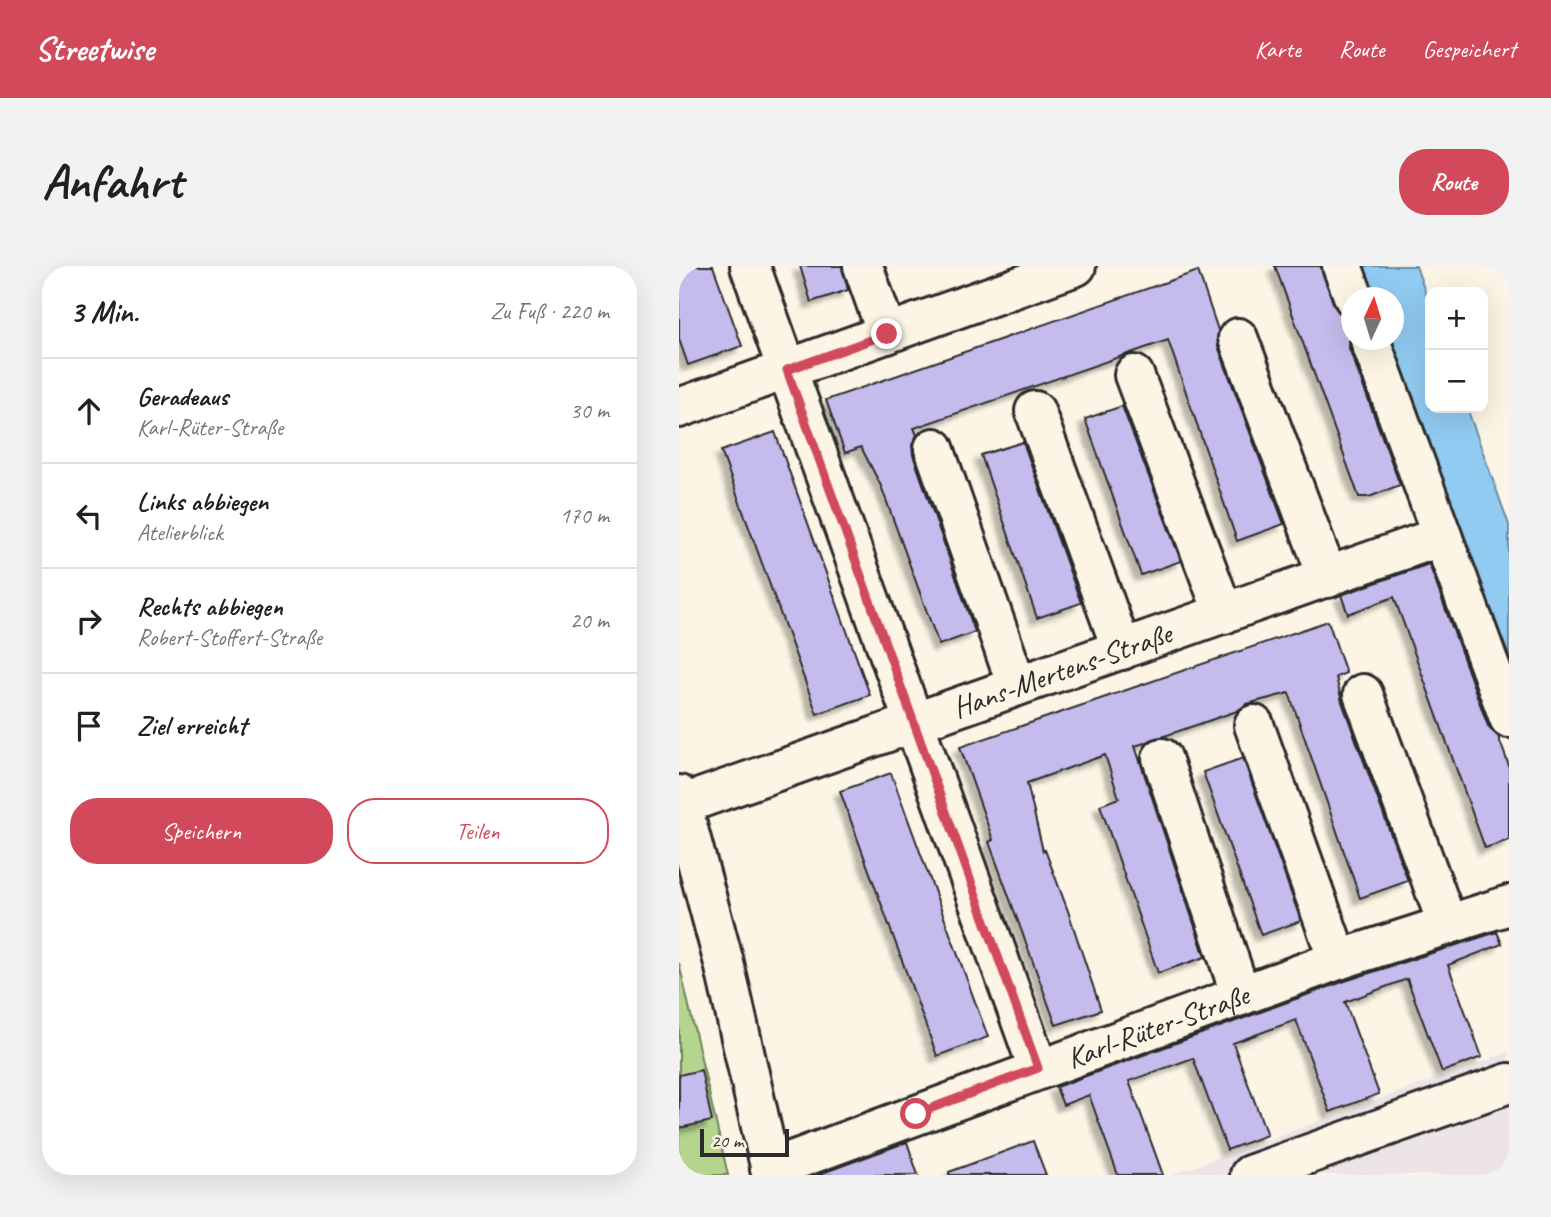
<!DOCTYPE html>
<html lang="de">
<head>
<meta charset="utf-8">
<style>
	body { margin:0; font-family:Caveat,sans-serif; background:#f2f2f2; color:#202124 }
	.controls { position:absolute; right:21px; top:21px; display:grid; overflow:hidden; border-radius:14px; box-shadow:0 7px 28px #0002 }
	.controls button { width:63px; height:63px; display:grid; place-items:center; padding:0; border:0; border-bottom:2px solid #e0e0e0; background:#fff; color:#202124; font:35px sans-serif }
	.compass { position:absolute; left:662px; top:21px; width:63px; height:63px; border-radius:50%; background:#fff; box-shadow:0 7px 28px #0002; rotate:4deg }
	.scale { position:absolute; left:21px; bottom:18px; width:89px; box-sizing:border-box; padding-left:7px; border:4px solid #2b2b2b; border-top:0; font-size:19px; line-height:24px; white-space:nowrap; color:#2b2b2b; -webkit-text-stroke:5px #fcf5e5; paint-order:stroke }
	.stop { position:absolute; width:21px; height:21px; margin:-16px; border:5px solid #d1495b; border-radius:50%; background:#fff }
	.stop.end { background:#d1495b; border-color:#fff; box-shadow:0 2px 7px #0008 }
	.list { margin:0; padding:0; list-style:none }
	h2 { display:flex; justify-content:space-between; align-items:center; height:91px; margin:0; padding:0 28px; font-size:30px }
	h2 small { font-size:23px; font-weight:400; color:#757577 }
	.list li { display:grid; grid-template-columns:46px 1fr auto; gap:21px; align-items:center; box-sizing:border-box; height:105px; padding:0 28px; border-top:2px solid #e0e0e0 }
	.list b { display:block; font-size:26px; white-space:nowrap }
	.list p { margin:0; font-size:23px; white-space:nowrap; color:#757577 }
	.list em { font-size:23px; font-style:normal; color:#757577 }
	.actions { display:flex; gap:14px; padding:21px 28px }
	.actions a { flex:1; padding:16px 0; border:2px solid #d1495b; border-radius:28px; text-align:center; font-size:24px; color:#d1495b }
	.actions .main { background:#d1495b; color:#fff }
	.icon { flex:none; width:38px; height:38px; fill:none; stroke:currentColor; stroke-width:2; stroke-linecap:round; stroke-linejoin:round }
	.map { position:relative; flex:none; width:830px; height:909px; overflow:hidden; border-radius:28px }
	header { display:flex; align-items:center; gap:42px; box-sizing:border-box; height:98px; padding:0 35px; background:#d1495b; color:#fff }
	header strong { font-size:33px }
	nav { display:flex; gap:38px; margin-inline-start:auto; font-size:24px }
	.intro { display:flex; align-items:center; justify-content:space-between; box-sizing:border-box; height:168px; padding:0 42px }
	h1 { margin:0; font-size:49px }
	.button { padding:18px 32px; border-radius:28px; background:#d1495b; color:#fff; font-size:24px; font-weight:700 }
	main { display:flex; gap:42px; padding:0 42px }
	aside { flex:1; background:#fff; border-radius:28px; box-shadow:0 7px 28px #0002 }
	.map>svg:first-child { display:block }
	.built { fill:#ece4e7 }
	.green { fill:#b5d58f; stroke:#70805d; stroke-width:2 }
	.water { fill:#91cbf1; stroke:#688ba2; stroke-width:2 }
	.building { fill:#c5bbed; stroke:#2b2b2b; stroke-width:2; filter:url(#shadow) }
	.lines { fill:none; stroke-linecap:round; stroke-linejoin:round }
	.minor-casing { stroke:#2b2b2b; stroke-width:44 }
	.minor { stroke:#fcf5e5; stroke-width:38 }
	.route { stroke:#d1495b; stroke-width:9 }
	.labels { text-anchor:middle; dominant-baseline:central; stroke-width:5; stroke-linejoin:round; paint-order:stroke }
	.street-label { font-size:30px; fill:#2b2b2b; stroke:#fcf5e5 }
</style>
</head>
<body>
<header>
<strong>Streetwise</strong>
<nav><a>Karte</a><a>Route</a><a>Gespeichert</a></nav>
</header>
<div class="intro"><h1>Anfahrt</h1><a class="button">Route</a></div>
<main>
<aside>
<h2>3 Min.<small>Zu Fuß · 220 m</small></h2>
<ul class="list">
<li><svg class="icon" aria-label="ahead" viewBox="0 0 24 24"><path d="M12 20V5M6 11l6-6 6 6"/></svg><div><b>Geradeaus</b><p>Karl-Rüter-Straße</p></div><em>30 m</em></li>
<li><svg class="icon" aria-label="left" viewBox="0 0 24 24"><path d="M17 20v-9H6M10 6l-5 5 5 5"/></svg><div><b>Links abbiegen</b><p>Atelierblick</p></div><em>170 m</em></li>
<li><svg class="icon" aria-label="right" viewBox="0 0 24 24"><path d="M7 20v-9h11M14 6l5 5-5 5"/></svg><div><b>Rechts abbiegen</b><p>Robert-Stoffert-Straße</p></div><em>20 m</em></li>
<li><svg class="icon" aria-label="arrive" viewBox="0 0 24 24"><path d="M6 21V4h12l-3 4 3 4H6"/></svg><div><b>Ziel erreicht</b></div></li>
</ul>
<div class="actions"><a class="main">Speichern</a><a>Teilen</a></div>
</aside>
<div class="map">
<svg width="830" height="909" viewBox="0 0 830 909">
	<defs>
		<filter id="shadow"><feDropShadow dx="-6" dy="6" stdDeviation="2" flood-color="#0004"/></filter>
	</defs>
	<rect width="100%" height="100%" fill="#fcf5e5"/>
	<filter id="ink" filterUnits="userSpaceOnUse"><feTurbulence type="fractalNoise" baseFrequency=".0143" numOctaves="2"/><feDisplacementMap in="SourceGraphic" scale="14" xChannelSelector="R" yChannelSelector="G"/><feConvolveMatrix kernelMatrix="1 2 1 2 8 2 1 2 1" color-interpolation-filters="sRGB"/></filter>
	<g filter="url(#ink)">
		<path class="built" d="M830,786V909H492Z"/>
		<path class="green" d="M0,697L49,909H0Z"/>
		<path class="water" d="M681,0H737L751,40V142H788L830,259V412L708,74H715V32L692,31Z"/>
		<path class="building" d="M0,0H34L63,80L9,99L0,73Z
			M121,0H163L169,24L132,36Z
			M596,0H642L655,40L668,52L672,63L670,82L721,219L690,231H680Z
			M519,5L539,64V80L605,258L558,275L489,74L235,162L238,169L233,179L234,189L296,366L260,379L202,220L182,181L166,187L147,134Z
			M443,140L502,295L462,309L406,153Z
			M96,166L191,429L138,448L42,185Z
			M344,176L402,337L358,352L302,189Z
			M750,298L809,460L819,470L830,500V574L806,582L715,331L669,348L662,329Z
			M649,355L667,407L657,411L663,436L729,615L681,632L610,427L568,438L558,445L456,480L526,691L479,707L421,539L440,532L426,489L348,517L364,585L366,584L389,645L422,744L377,759L310,576L314,574L281,481Z
			M564,492L622,655L582,669L524,506Z
			M212,507L309,771L258,790L161,525Z
			M818,666L823,678L769,699L803,791L763,806L728,713L666,736L700,828L651,846L617,754L554,777L588,869L548,884L514,792L450,815L484,909H439L410,829L384,839L377,821L666,715Z
			M22,804L33,855L0,862V809Z
			M354,875L367,909H270V906Z
			M228,876L239,909H138Z"/>
		<g class="lines">
			<defs>
				<g id="minor">
					<path d="M71,0L359,802"/>
					<path d="M184,0L208,68"/>
					<path d="M663,0L675,32"/>
					<path d="M559,72L649,312"/>
					<path d="M691,74L830,452"/>
					<path d="M455,109L545,348"/>
					<path d="M0,142L397,0"/>
					<path d="M356,145L443,384"/>
					<path d="M255,182L338,420"/>
					<path d="M684,428L768,657"/>
					<path d="M575,459L659,694"/>
					<path d="M483,492L562,730"/>
					<path d="M0,529L45,697L93,909"/>
					<path id="s1" d="M2,539L763,270"/>
					<path id="s2" d="M91,903L659,694L830,639"/>
					<path d="M571,909L830,817"/>
				</g>
			</defs>
			<use href="#minor" class="minor-casing"/>
			<use href="#minor" class="minor"/>
		</g>
	</g>
	<g class="lines" filter="url(#ink)">
		<path class="route" d="M208,68L108,104L359,802L237,848"/>
	</g>
	<g class="labels">
		<g class="street-label">
			<text stroke="none"><textPath href="#s1" startOffset="404">Hans-Mertens-Straße</textPath></text>
			<text stroke="none"><textPath href="#s2" startOffset="413">Karl-Rüter-Straße</textPath></text>
		</g>
	</g>
</svg>
<div class="controls">
<button>+</button>
<button>−</button>
</div>
<svg class="compass" viewBox="-18 -18 36 36"><path d="M0-13l5 13h-10z" fill="#e53935"/><path d="M0 13l5-13h-10z" fill="#757577"/></svg>
<div class="scale">20 m</div>
<div class="stop" style="left:237px;top:848px"></div>
<div class="stop end" style="left:208px;top:68px"></div>
</div>
</main>
</body>
</html>
